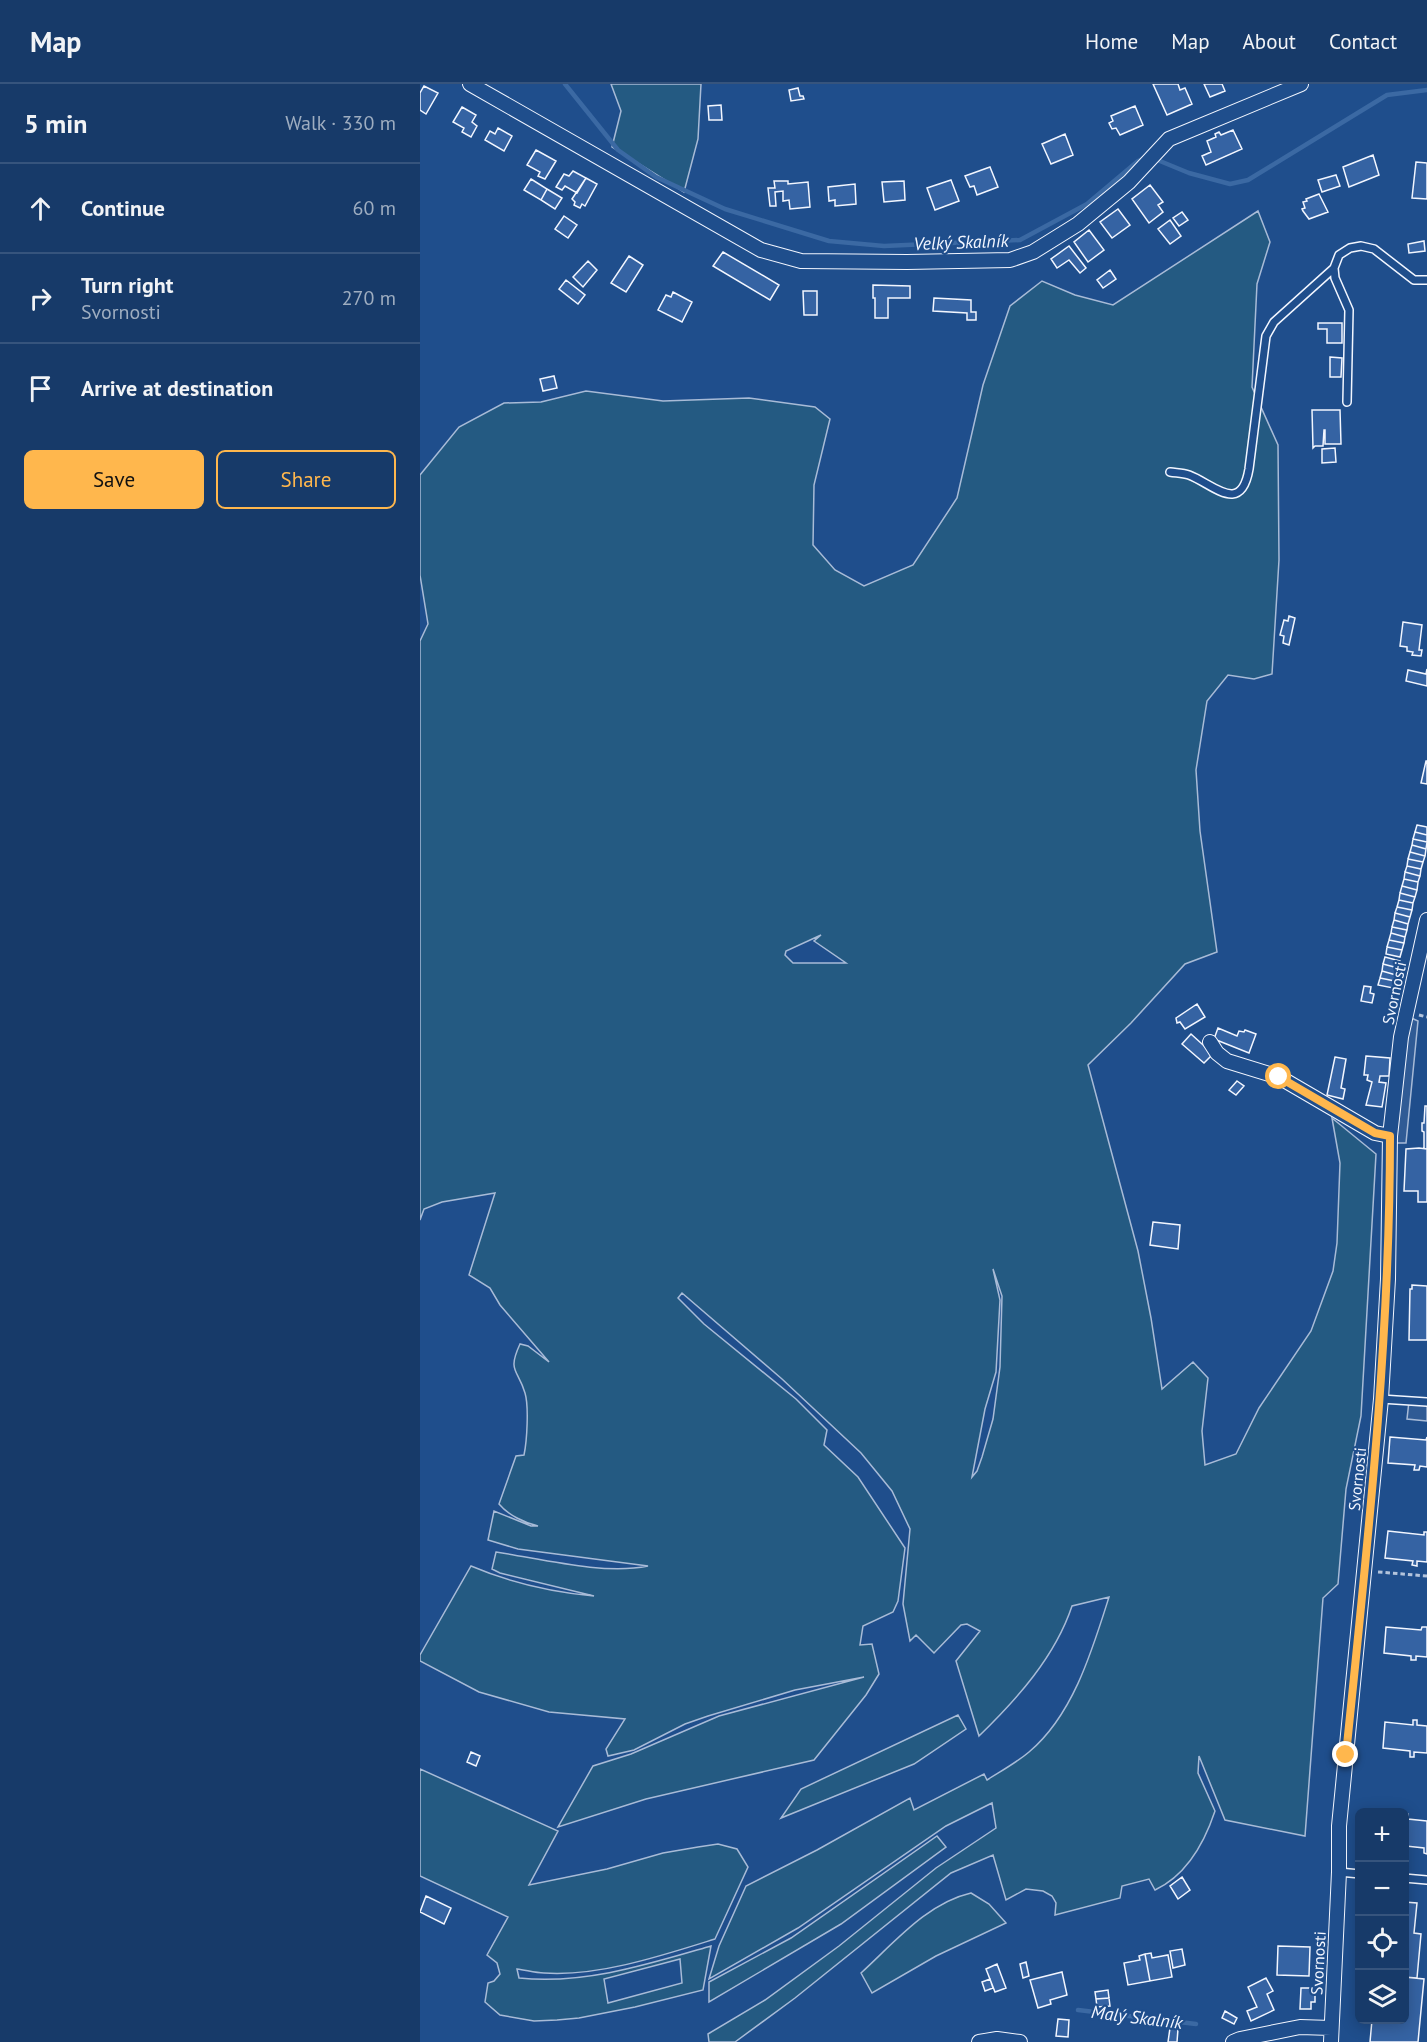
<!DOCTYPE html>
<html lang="en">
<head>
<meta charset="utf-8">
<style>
	body { margin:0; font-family:"PT Sans",sans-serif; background:#244571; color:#f1f3f6 }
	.controls { position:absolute; right:18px; bottom:18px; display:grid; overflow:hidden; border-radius:9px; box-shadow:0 3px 15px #0003 }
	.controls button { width:54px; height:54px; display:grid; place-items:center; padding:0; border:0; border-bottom:2px solid #36547d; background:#173a69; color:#f1f3f6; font:30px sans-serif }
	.stop { position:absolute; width:18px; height:18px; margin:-14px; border:4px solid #ffb74d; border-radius:50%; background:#fff }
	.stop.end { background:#ffb74d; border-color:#fff; box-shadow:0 2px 6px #0008 }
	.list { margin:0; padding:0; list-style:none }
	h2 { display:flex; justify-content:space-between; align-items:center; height:78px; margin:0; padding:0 24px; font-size:26px }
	h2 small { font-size:20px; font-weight:400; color:#9eadc0 }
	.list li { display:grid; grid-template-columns:39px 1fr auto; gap:18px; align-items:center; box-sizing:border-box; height:90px; padding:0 24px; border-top:2px solid #36547d }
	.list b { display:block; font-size:22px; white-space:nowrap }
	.list p { margin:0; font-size:20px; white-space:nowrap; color:#9eadc0 }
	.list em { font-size:20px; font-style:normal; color:#9eadc0 }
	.actions { display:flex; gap:12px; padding:18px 24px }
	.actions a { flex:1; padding:14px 0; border:2px solid #ffb74d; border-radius:9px; text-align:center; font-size:21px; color:#ffb74d }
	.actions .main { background:#ffb74d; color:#111 }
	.icon { flex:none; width:33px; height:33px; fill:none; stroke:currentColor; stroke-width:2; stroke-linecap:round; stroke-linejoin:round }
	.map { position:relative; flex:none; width:1007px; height:1958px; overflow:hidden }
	header { display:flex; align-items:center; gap:36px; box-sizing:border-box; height:84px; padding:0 30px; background:#173a69; border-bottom:2px solid #36547d }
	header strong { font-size:28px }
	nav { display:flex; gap:33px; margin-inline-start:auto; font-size:21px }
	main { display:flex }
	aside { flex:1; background:#173a69 }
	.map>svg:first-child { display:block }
	.green { fill:#245a82; stroke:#a8bbd7; stroke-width:1.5; fill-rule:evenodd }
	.parking { fill:#305b95; stroke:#a8bbd7; stroke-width:1.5 }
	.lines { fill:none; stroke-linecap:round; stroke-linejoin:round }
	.stream { stroke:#3b69a3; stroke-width:4.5 }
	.building { fill:#3563a3; stroke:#f2f6ff; stroke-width:1.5 }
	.lane-casing { stroke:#f2f6ff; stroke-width:10 }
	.street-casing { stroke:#f2f6ff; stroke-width:16 }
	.path { stroke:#b3c4dc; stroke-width:3; stroke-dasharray:4.5 3; stroke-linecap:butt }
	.lane { stroke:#1f4e8c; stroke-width:7 }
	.street { stroke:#1f4e8c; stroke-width:14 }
	.route { stroke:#ffb74d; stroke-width:8 }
	.labels { text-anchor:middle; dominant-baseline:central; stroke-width:4.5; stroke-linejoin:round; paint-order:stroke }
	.street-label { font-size:16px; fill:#f2f6ff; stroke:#1f4e8c }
	.water-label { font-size:18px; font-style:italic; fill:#f2f6ff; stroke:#1f4e8c }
</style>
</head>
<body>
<header>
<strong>Map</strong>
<nav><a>Home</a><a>Map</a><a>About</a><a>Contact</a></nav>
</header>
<main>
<aside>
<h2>5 min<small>Walk · 330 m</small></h2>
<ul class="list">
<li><svg class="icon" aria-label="ahead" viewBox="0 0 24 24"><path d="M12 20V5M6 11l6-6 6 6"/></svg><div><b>Continue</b></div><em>60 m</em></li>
<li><svg class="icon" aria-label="right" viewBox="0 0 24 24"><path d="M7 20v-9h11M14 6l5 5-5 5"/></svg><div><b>Turn right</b><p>Svornosti</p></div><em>270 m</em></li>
<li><svg class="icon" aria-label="arrive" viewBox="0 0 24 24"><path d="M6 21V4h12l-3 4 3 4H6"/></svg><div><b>Arrive at destination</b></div></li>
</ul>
<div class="actions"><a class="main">Save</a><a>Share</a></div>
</aside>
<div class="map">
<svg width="1007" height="1958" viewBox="0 0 1007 1958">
	<rect width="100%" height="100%" fill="#1f4e8c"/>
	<path class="green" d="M191,0H281L278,55L264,108L192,63L201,27Z
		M838,127L850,158L837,200L832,303L858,361L859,476L852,590L834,595L808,591L787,617L776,686L780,747L797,868L765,880L711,939L668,981L718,1167L731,1234L742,1305L773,1278L788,1294L782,1347L785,1381L816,1370L839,1324L891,1247L913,1187L917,1159L920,1079L912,1034L956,1070L941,1332L926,1405L918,1500L903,1514L885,1752L805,1736L779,1672L778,1689L795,1727C784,1760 767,1791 735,1806L729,1795L702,1802L700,1814L635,1831L636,1819L632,1812L623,1807L606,1805L586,1816L573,1771L531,1789L375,1914L315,1958H289L288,1950L345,1916L419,1862L516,1784L576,1744L572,1719L526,1742L378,1844L289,1895L299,1862L326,1802L397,1766L490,1714L494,1726L564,1690L567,1696C581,1687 596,1679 609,1668C653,1631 672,1567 689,1513L652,1522C635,1573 597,1615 559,1652L536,1577L560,1547L547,1540L541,1541L514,1569L496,1551L490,1557L483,1520L490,1445L472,1407L441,1369L362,1295L262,1209L258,1214L284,1240L376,1315L407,1346L404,1361L438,1393L485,1464L478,1517L473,1528L443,1542L440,1561L452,1560L459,1590L446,1611L394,1676L226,1715L138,1743L173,1682L211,1670L299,1632L444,1593L375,1606L288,1632L265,1640L214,1666L188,1672L186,1665L205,1635L129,1628L59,1608L0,1577V1571L51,1482C91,1499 131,1508 174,1512L80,1489L72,1485L76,1468C122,1475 183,1491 228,1482L98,1465L68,1456L74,1427L111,1442H118C105,1439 88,1431 79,1420L96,1372L104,1371C107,1357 109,1322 105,1309C98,1285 87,1288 100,1260L108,1262L129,1278L80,1221L70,1204L49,1191L75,1109L22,1118L4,1125L0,1136V557L8,540L0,491V391L39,343L84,319L121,318L166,307L243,317L329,314L395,323L410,335L394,401L393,461L415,486L444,502L493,481L537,414L563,301L590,222L622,197L655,211L693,221ZM401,851L394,857L426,879H373L365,871L366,867ZM573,1185L582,1212L580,1283L573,1335L562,1373L557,1387L552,1393L565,1325L576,1288L580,1216Z
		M538,1631L546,1645L494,1680L361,1734L381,1705Z
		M0,1685L138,1747L109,1801L187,1785L243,1769L278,1763L298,1760L317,1765L328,1783L295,1855C244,1871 178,1893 124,1889C115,1889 106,1886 97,1885L99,1894C164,1901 229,1880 291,1862L283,1906L215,1923L159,1934L137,1936L114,1937L80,1931L65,1918L68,1899L74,1897L80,1890L77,1879L67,1871L88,1833L0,1792ZM260,1875L262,1899L188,1919L184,1895Z
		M517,1752L526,1763L421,1840L289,1918V1898L371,1854Z
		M551,1809L569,1820L586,1839L516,1872L452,1909L441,1889C474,1859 507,1819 551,1809Z"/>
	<path class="parking" d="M985,931L998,937L986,1059H970Z
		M989,1317L1007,1318V1337L987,1335Z"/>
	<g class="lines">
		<path class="stream" d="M145,0L198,66L236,93L305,125L409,157L464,162L600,156L667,120L718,77L727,73
			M735,75L769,89L810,100L828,96L967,11L1007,6
			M658,1926L776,1940"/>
	</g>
	<path class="building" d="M733,0H758L760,6L765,4L772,20L747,31Z
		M784,0H802L805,7L790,13Z
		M4,2L18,9L6,30L0,26V9Z
		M378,4L380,12H383L384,15L371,17L369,6Z
		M301,21L302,36H289L288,22Z
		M715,22L723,41L700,51L696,44L692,45L689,39L693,37L691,32Z
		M42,23L56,31L52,38L57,42L51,53L42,48L44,44L33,38Z
		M78,44L92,52L84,67L65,56L70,47L75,50Z
		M813,46L822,65L786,81L782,72L791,68L787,57L796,53L795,50L799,48L801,51Z
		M645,50L653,71L631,80L622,60Z
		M116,66L136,77L125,95L118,92L120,88L107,81Z
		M953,71L959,91L929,103L923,83Z
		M996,78L1007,79V115L992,114Z
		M570,83L578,103L557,111L554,102L550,103L545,92Z
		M153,87L166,94L157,109L145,102L142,106L136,103L144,90L149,92Z
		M916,91L920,102L902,108L898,96Z
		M166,94L177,100L165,122L162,120L160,124L154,121L155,118L152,115Z
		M111,95L127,105L121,116L104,106Z
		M531,96L539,117L515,126L507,104Z
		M354,97H368V100L388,98L390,123L370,125L369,116L363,117V107L355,108L356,122H350L348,104H355Z
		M484,97L485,116L464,118L462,98Z
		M435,100L436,120L415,122V116L409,117L408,103Z
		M730,101L743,118L738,121L743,128L729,139L712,115Z
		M127,105L142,114L135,125L121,116Z
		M899,110L908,128L889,135L883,127L882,125L885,124L883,118L887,117L886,115Z
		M698,125L710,141L692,154L680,138Z
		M762,128L768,136L759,142L753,134Z
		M144,132L157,141L148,154L135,145Z
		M750,136L761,152L750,160L738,145Z
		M669,146L684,166L668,178L654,158Z
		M1004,157L1005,167L989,169L988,160Z
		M649,162L666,184L660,189L649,176L637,184L631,175Z
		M303,168L359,201L350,216L293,182Z
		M209,172L223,181L206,208L191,199Z
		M168,177L177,186L163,203L153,193Z
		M690,186L696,195L683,204L677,196Z
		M146,196L165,211L158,220L139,205Z
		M453,201L490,202V214H468V234H455V214H453Z
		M383,207H397V231H384Z
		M253,208L272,218L262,238L238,226L246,211L251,213Z
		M514,214L551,216V228H556V236H547V229L513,227Z
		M898,239H922V259H907V245H898Z
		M910,273L922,274L921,293H910Z
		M134,292L137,304L123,307L120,295Z
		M892,326H920L921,360H905V346H904L903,362H895L893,364Z
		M915,364L916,378L902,379V365Z
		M869,532L875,534L869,561L863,559L864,552L860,551L864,536L868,537Z
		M983,538L1002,541L999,566H1002L1001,572L992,571L993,568L987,567V563L980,562Z
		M1007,585V602L986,597L988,586L1006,590Z
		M1006,677H1007V700L1001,699Z
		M997,741L1007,743V751L995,748Z
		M995,748L1007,751V758L993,755Z
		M993,755L1007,758L1006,765L992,761Z
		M992,761L1006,765L1005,772L990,768Z
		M990,768L1005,772L1003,778L988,775Z
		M988,775L1003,778L1001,785L987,782Z
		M987,782L1001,785L1000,792L985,788Z
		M985,788L1000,792L998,798L984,795Z
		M984,795L998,798L997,806L982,802Z
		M982,802L997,806L995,813L980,809Z
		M980,809L995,813L993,819L979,816Z
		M979,816L993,819L992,826L977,823Z
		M977,823L992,826L990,833L975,829Z
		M975,829L990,833L988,840L974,836Z
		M974,836L988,840L987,846L972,843Z
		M972,843L987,846L985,853L971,849Z
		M971,849L985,853L984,859L969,856Z
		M969,856L984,859L982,866L967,863Z
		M967,863L982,866L980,873L966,870Z
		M965,873L980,877L978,884L963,880Z
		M963,880L978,884L976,891L962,887Z
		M962,887L976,891L975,897L960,894Z
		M960,894L975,897L973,904L958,901Z
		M944,902L951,903L950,909L954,910L952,919L941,917Z
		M777,920L785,933L765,945L760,938L757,939L756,934Z
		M798,944L817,952L819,947L824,948L825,946L836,950L829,969L794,955Z
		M771,950L793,970L784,979L762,960Z
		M946,972L970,974L969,992H960L959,998L966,999L962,1023L946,1021L952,998L947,996L948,991H944Z
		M915,973L926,975L921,1004L925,1005L923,1015L907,1011Z
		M817,997L824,1002L816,1011L809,1006Z
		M1005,1022H1007V1065H1004V1048L1002,1047V1039H1004Z
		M999,1064L1007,1065V1118H998V1107H984L986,1065Z
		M733,1138L760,1141L758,1165L730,1161Z
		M992,1201L1007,1202V1256H989L990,1205H992Z
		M970,1353L1006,1356L1007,1353V1383L1000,1382L999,1386H994L995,1381L968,1379Z
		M968,1447L1004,1451V1448H1007V1478L997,1477V1482L992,1481L993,1477L965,1474Z
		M966,1543L1001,1546L1002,1543H1007V1573L996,1572V1576H991V1572L964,1569Z
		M993,1636H997V1641L1007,1642V1669L994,1668V1673H990V1667L963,1664L965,1638L993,1641Z
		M51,1668L60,1672L56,1682L47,1678Z
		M984,1729L988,1730V1735L1007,1737V1770L1004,1769V1764L986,1762L984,1767Z
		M762,1793L770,1806L758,1815L750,1802Z
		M6,1812L31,1824L24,1840L0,1828Z
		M984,1818L997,1819L994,1849L1001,1850L997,1894L984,1893Z
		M858,1862L890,1863L889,1892L857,1891Z
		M762,1865L765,1881L753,1884L750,1867Z
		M731,1869L732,1874L748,1871L752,1893L730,1897L725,1870Z
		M725,1870L730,1897L708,1901L704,1879L720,1876L719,1872Z
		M606,1878L609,1892L603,1894L600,1880Z
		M577,1880L586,1904L575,1908L566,1885Z
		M642,1888L647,1911L630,1916L631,1920L618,1924L610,1896Z
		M984,1893L1004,1895L998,1958H950L952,1936H984Z
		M846,1894L853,1907L847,1910L854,1926L831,1937L827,1927L837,1923L828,1903Z
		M570,1895L573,1904L565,1907L562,1898Z
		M881,1904H895V1918H891V1925H880Z
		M688,1906L689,1914L676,1915L675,1908Z
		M689,1914L690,1922L677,1923L676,1915Z
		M805,1927L817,1934L814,1940L802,1934Z
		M638,1935L649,1936L648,1953L636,1952Z
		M750,1944L758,1945L757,1958H748Z"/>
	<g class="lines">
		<defs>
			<path id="lane" d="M927,318L929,226L915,194L914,184L919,171L930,164L941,162L954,165L994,196H1007
				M750,388C756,389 763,389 769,391C793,400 821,432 829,385L846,252L854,238L914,184
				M961,1315L1007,1318
				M919,1788L940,1790
				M984,1794L1007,1796"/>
			<path id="street" d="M50,0L341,166L381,177L487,178L590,176L613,168L658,140L709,98L749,55L881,0
				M790,958L797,969L807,977L859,993L955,1049L970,1052
				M559,1958L577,1955L600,1958
				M813,1958L820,1955L880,1943L911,1944
				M911,1958L919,1788V1742L961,1315L968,1195L970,1052L981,953L1007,836"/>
		</defs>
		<use href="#lane" class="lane-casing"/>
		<use href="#street" class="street-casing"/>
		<path class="path" d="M999,931L1007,933
			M958,1488L1007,1492"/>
		<use href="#lane" class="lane"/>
		<use href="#street" class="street"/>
	</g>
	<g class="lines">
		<path class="route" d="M859,993L955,1049L970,1052C970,1259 947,1465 926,1671"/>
	</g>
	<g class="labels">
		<g class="street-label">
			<text transform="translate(974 909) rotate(-78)">Svornosti</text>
			<text transform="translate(937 1395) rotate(-84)">Svornosti</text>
			<text transform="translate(898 1879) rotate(-87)">Svornosti</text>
		</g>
		<g class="water-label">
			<text transform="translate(541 158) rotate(-2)">Velký Skalník</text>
			<text transform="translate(717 1933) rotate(7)">Malý Skalník</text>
		</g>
	</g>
</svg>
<div class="controls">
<button>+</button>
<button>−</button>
<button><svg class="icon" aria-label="locate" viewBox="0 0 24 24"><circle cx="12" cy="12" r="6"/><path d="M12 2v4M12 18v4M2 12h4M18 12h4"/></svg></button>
<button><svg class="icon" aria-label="layers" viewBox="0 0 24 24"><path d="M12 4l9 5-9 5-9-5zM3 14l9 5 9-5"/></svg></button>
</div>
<div class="stop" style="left:859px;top:993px"></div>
<div class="stop end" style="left:926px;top:1671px"></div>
</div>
</main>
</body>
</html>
